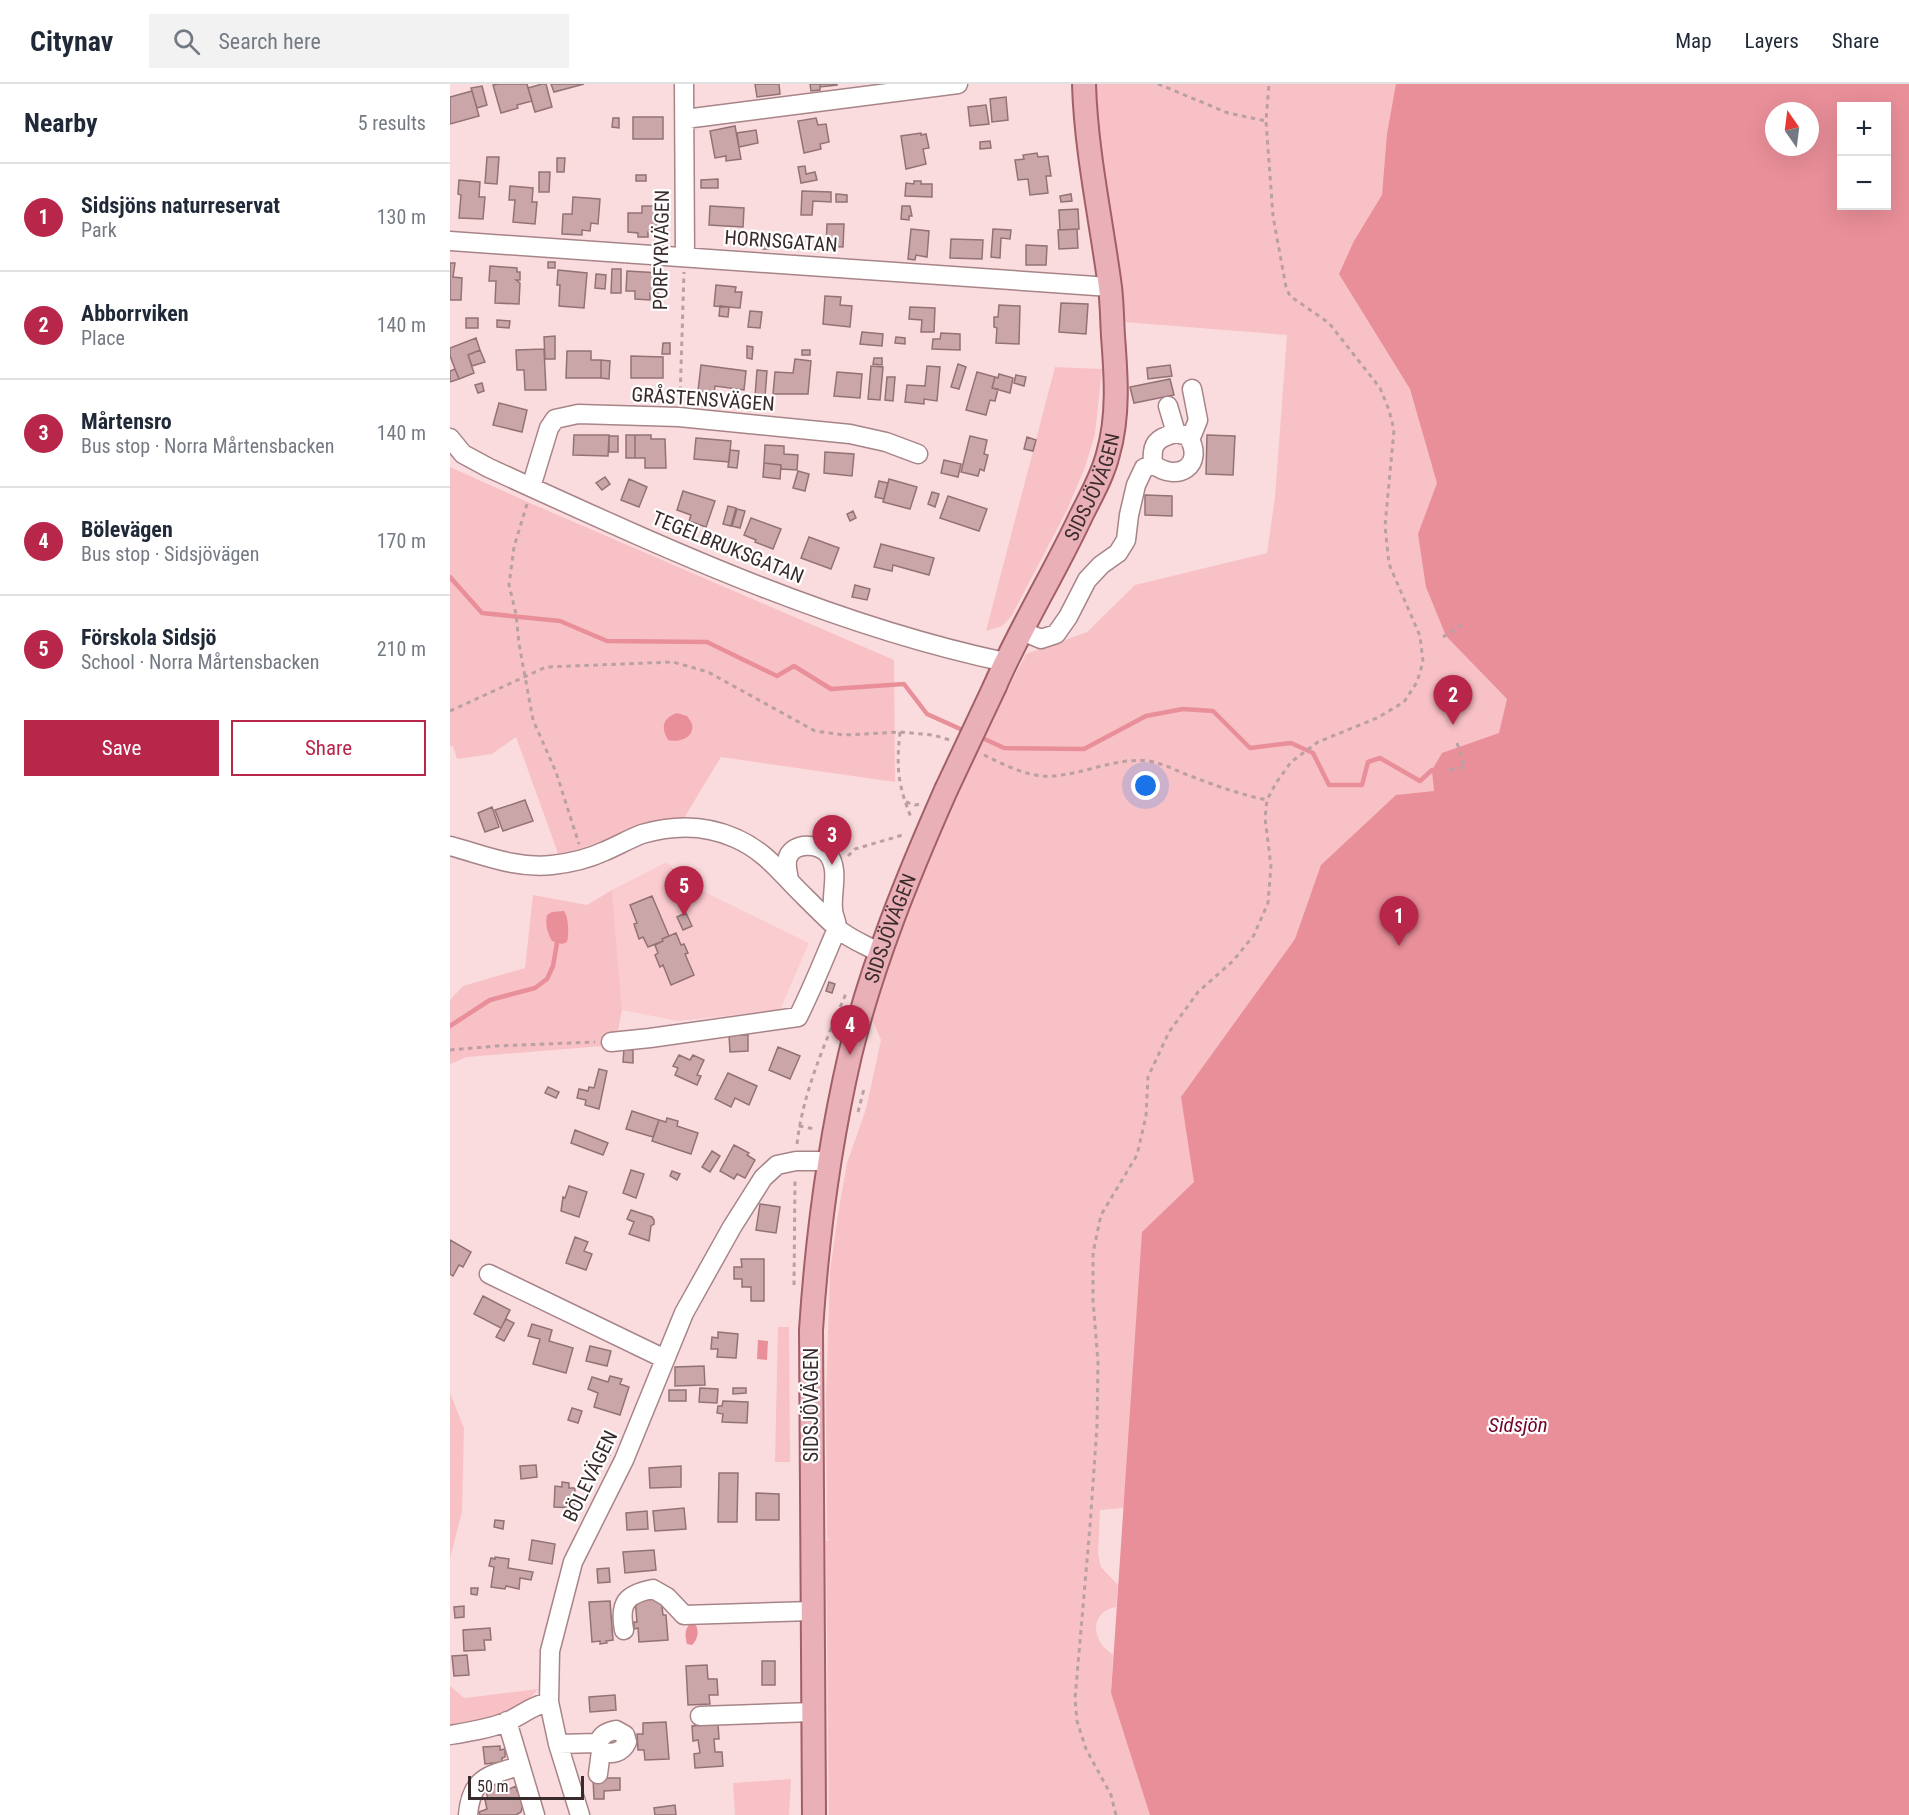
<!DOCTYPE html>
<html lang="en">
<head>
<meta charset="utf-8">
<style>
	body { margin:0; font-family:"Roboto Condensed",sans-serif; background:#f2f2f3; color:#1f2937 }
	.controls { position:absolute; right:18px; top:18px; display:grid; overflow:hidden; border-radius:0px; box-shadow:0 6px 24px #0002 }
	.controls button { width:54px; height:54px; display:grid; place-items:center; padding:0; border:0; border-bottom:2px solid #e0e1e3; background:#fff; color:#1f2937; font:30px sans-serif }
	.compass { position:absolute; left:1315px; top:18px; width:54px; height:54px; border-radius:50%; background:#fff; box-shadow:0 6px 24px #0002; rotate:346deg }
	.scale { position:absolute; left:18px; bottom:15px; width:116px; box-sizing:border-box; padding-left:6px; border:3px solid #392b2c; border-top:0; font-size:16px; line-height:21px; white-space:nowrap; color:#392b2c; -webkit-text-stroke:4px #fff; paint-order:stroke }
	.you { position:absolute; left:696px; top:702px; width:21px; height:21px; margin:-15px; border:4px solid #fff; border-radius:50%; background:#1a73e8; box-shadow:0 0 0 9px #1a73e833 }
	.badge { display:grid; place-items:center; width:39px; height:39px; border-radius:50%; background:#b8274a; color:#fff; font-size:20px; font-weight:700 }
	.pin { position:absolute; translate:-50% -50px; filter:drop-shadow(0 2px 3px #0008) }
	.pin::after { content:''; position:absolute; top:32px; width:21px; height:18px; background:inherit; clip-path:polygon(0 0,100% 0,50% 100%) }
	.list { margin:0; padding:0; list-style:none }
	h2 { display:flex; justify-content:space-between; align-items:center; height:78px; margin:0; padding:0 24px; font-size:26px }
	h2 small { font-size:20px; font-weight:400; color:#747a83 }
	.list li { display:grid; grid-template-columns:39px 1fr auto; gap:18px; align-items:center; box-sizing:border-box; height:108px; padding:0 24px; border-top:2px solid #e0e1e3 }
	.list b { display:block; font-size:22px; white-space:nowrap }
	.list p { margin:0; font-size:20px; white-space:nowrap; color:#747a83 }
	.list em { font-size:20px; font-style:normal; color:#747a83 }
	.actions { display:flex; gap:12px; padding:18px 24px }
	.actions a { flex:1; padding:14px 0; border:2px solid #b8274a; border-radius:0px; text-align:center; font-size:21px; color:#b8274a }
	.actions .main { background:#b8274a; color:#fff }
	.icon { flex:none; width:33px; height:33px; fill:none; stroke:currentColor; stroke-width:2; stroke-linecap:round; stroke-linejoin:round }
	.map { position:relative; flex:none; width:1459px; height:1731px; overflow:hidden }
	header { display:flex; align-items:center; gap:36px; box-sizing:border-box; height:84px; padding:0 30px; background:#fff; border-bottom:2px solid #e0e1e3 }
	header strong { font-size:28px }
	nav { display:flex; gap:33px; margin-inline-start:auto; font-size:21px }
	.search { width:420px; height:54px; background:#f2f2f3; display:flex; align-items:center; gap:15px; box-sizing:border-box; padding:0 21px; border-radius:0px; color:#747a83; font-size:22px }
	main { display:flex }
	aside { flex:1; background:#fff }
	.map>svg:first-child { display:block }
	.built { fill:#faccd0 }
	.green { fill:#f8c1c6; fill-rule:evenodd }
	.water { fill:#e98f99; fill-rule:evenodd }
	.lines { fill:none; stroke-linecap:round; stroke-linejoin:round }
	.stream { stroke:#e98f99; stroke-width:4.5 }
	.building { fill:#caa6a9; stroke:#937274; stroke-width:1.5 }
	.minor-casing { stroke:#a78487; stroke-width:21 }
	.major-casing { stroke:#a25f67; stroke-width:26 }
	.path { stroke:#b9a0a2; stroke-width:3; stroke-dasharray:4.5 4.5; stroke-linecap:butt }
	.minor { stroke:#fff; stroke-width:18 }
	.major { stroke:#e9b0b7; stroke-width:22 }
	.major-bridge-casing { stroke:#a25f67; stroke-width:26; stroke-linecap:butt }
	.major-bridge { stroke:#e9b0b7; stroke-width:22 }
	.labels { text-anchor:middle; dominant-baseline:central; stroke-width:4.5; stroke-linejoin:round; paint-order:stroke }
	.street-label { font-size:20px; fill:#392b2c; stroke:#fff }
	.water-label { font-size:21px; font-style:italic; fill:#730327; stroke:#fff }
</style>
</head>
<body>
<header>
<strong>Citynav</strong>
<div class="search"><svg class="icon" aria-label="search" viewBox="0 0 24 24"><circle cx="10" cy="10" r="6"/><path d="M15 15l6 6"/></svg>Search here</div>
<nav><a>Map</a><a>Layers</a><a>Share</a></nav>
</header>
<main>
<aside>
<h2>Nearby<small>5 results</small></h2>
<ul class="list">
<li><span class="badge">1</span><div><b>Sidsjöns naturreservat</b><p>Park</p></div><em>130 m</em></li>
<li><span class="badge">2</span><div><b>Abborrviken</b><p>Place</p></div><em>140 m</em></li>
<li><span class="badge">3</span><div><b>Mårtensro</b><p>Bus stop · Norra Mårtensbacken</p></div><em>140 m</em></li>
<li><span class="badge">4</span><div><b>Bölevägen</b><p>Bus stop · Sidsjövägen</p></div><em>170 m</em></li>
<li><span class="badge">5</span><div><b>Förskola Sidsjö</b><p>School · Norra Mårtensbacken</p></div><em>210 m</em></li>
</ul>
<div class="actions"><a class="main">Save</a><a>Share</a></div>
</aside>
<div class="map">
<svg width="1459" height="1731" viewBox="0 0 1459 1731">
	<rect width="100%" height="100%" fill="#fbdcde"/>
	<path class="built" d="M217,778L238,800L359,859L330,926L228,937L172,926L162,806Z"/>
	<path class="green" d="M646,0H1459V1731H379L376,1457L380,1455H377L376,1314L380,1187L387,1136L397,1079L416,1025L431,956L413,915L465,809L510,697L576,570L637,548L685,501L817,469L825,413L837,251L674,238L668,176L645,22ZM1392,22H1436V122H1392ZM1324,27H1360V63H1324ZM683,1423L696,1715L661,1609L663,1571C660,1568 655,1565 652,1561C640,1544 647,1526 666,1523L668,1501L651,1483L648,1470L650,1426Z
		M605,283L652,285L645,350L635,383L617,426L561,533L552,542L536,547Z
		M0,383L80,419L444,576L445,698L271,673L234,734L211,737L109,772L66,653L42,670L7,675L3,662H0Z
		M162,806L172,926L165,961L17,973L0,980V916L13,902L75,884L83,811L137,821Z
		M328,1243H339L340,1378H325Z
		M0,1309L14,1344L12,1428L0,1474Z
		M0,1602L14,1614L88,1605C72,1628 26,1638 0,1644Z
		M341,1695L339,1731H285L283,1699Z"/>
	<path class="water" d="M946,0H1459V1731H700L661,1609L692,1148L744,1098L731,1013L845,855L871,781L946,711L984,707L982,686L992,669L1049,649L1057,615L996,552L976,503L968,450L987,399L960,305L889,190L904,157L932,111L937,50ZM1436,22V122H1392V22ZM1324,27H1360V63H1324Z
		M227,629L237,632C238,633 242,639 242,640C245,654 228,659 218,656C211,644 212,634 227,629Z
		M114,827C119,834 119,850 117,858L112,860L102,857C97,848 95,841 97,831L102,828Z
		M308,1256L318,1257L317,1276L307,1275Z
		M241,1539H244C250,1545 248,1556 242,1561L237,1560C235,1552 234,1545 241,1539Z"/>
	<g class="lines">
		<path class="stream" d="M0,493L32,529L110,537L157,557L257,558L327,592L344,582L381,605L454,600L477,630L517,648
			M528,652L554,664L634,665L696,632L733,625L763,627L800,664L841,659L863,669L879,701H912L918,678L930,674L970,697L982,686
			M0,942L40,916L85,904L97,895L103,882L107,859"/>
	</g>
	<path class="building" d="M48,0H77L82,17L67,21L68,24L51,29L43,1Z
		M92,0H96L102,23L85,28L78,4Z
		M101,0H134L104,8Z
		M305,0H329L330,10L307,13Z
		M360,0H370V6L361,7Z
		M370,0H387V1L370,3Z
		M32,2L37,21L27,24L21,4Z
		M22,7L29,32L0,40V13Z
		M556,13L558,36L542,38L540,15Z
		M536,21L539,40L520,42L518,23Z
		M183,33H213V55H183Z
		M163,34H169V44L162,43Z
		M366,34L368,41L376,40L379,58L370,60L371,65L354,69L348,37Z
		M285,42L291,75L276,77V72L265,74L260,47Z
		M306,46L308,59L289,63L287,49Z
		M471,49V51L476,50L479,64L473,65L476,80L456,85L451,52Z
		M540,57L541,64L530,65V58Z
		M587,69L588,73L598,72L601,92H596L598,109L580,111L578,95L568,96L565,76L574,75L573,71Z
		M37,73H49L47,100L35,99Z
		M107,74H115L114,88H107Z
		M355,82L356,90L365,88L367,96L351,99L348,83Z
		M89,88H100L99,108H89Z
		M186,91H196V97H186Z
		M268,95V104H251V96Z
		M9,96L30,98L29,113H35L33,135L9,134L11,111L8,110Z
		M464,97H471V100H482V113L455,112L456,99L464,100Z
		M60,102L83,104L82,118H87L85,140L63,138L65,116H59Z
		M352,107L381,108V118L363,117L362,131H351Z
		M386,110L397,111V118H386Z
		M621,110L622,117L611,118L610,112Z
		M123,113L150,115L148,140L141,139L140,147L132,146V151L112,150L113,130H122Z
		M192,122H207V148H198V153H188V149L178,148V129H192Z
		M260,122L294,124L293,143L259,141Z
		M452,122H460L462,132H459V136L451,135Z
		M628,125L629,145L610,146L609,126Z
		M377,140H394L393,163L376,162Z
		M461,145L479,147L477,173L466,171L465,176L458,175Z
		M543,145L561,146L560,155L551,154L550,174L541,173Z
		M627,145L628,164L609,165L608,146Z
		M501,155L533,156L532,175L500,174Z
		M313,157H319V165H313Z
		M576,161L597,162L596,181H576Z
		M98,178H105V184H98Z
		M0,179H5L3,193L12,194L11,216H0Z
		M40,182L67,184V188H70V196H66L70,199L69,220L45,219L46,197H39Z
		M162,185H171V209H161Z
		M108,186L137,189L134,224L109,222L110,201H107Z
		M177,187L210,189L208,209H200V216L185,215V207H176Z
		M146,190L156,191L155,205L145,204Z
		M266,201L286,203L285,208H292L290,224L264,222Z
		M375,212L391,213L390,221L402,222L400,243L373,240Z
		M611,219L638,220L636,250L609,248Z
		M549,221L570,222L569,260L546,259L547,244L544,243V233H548Z
		M270,222L279,223L278,233L269,232Z
		M460,223L485,224L484,248H471L472,236L459,235Z
		M300,227L312,228L310,244L298,243Z
		M16,234H28V244H16Z
		M47,236L60,237L59,244L47,243Z
		M412,248L433,250L432,262L410,260Z
		M491,249L510,250V266L482,265L483,255H490Z
		M105,252V275H95L94,253Z
		M446,253L455,254V260L445,259Z
		M26,254L30,266L18,271L24,289L9,295L0,272V264Z
		M213,259H220V270H212Z
		M297,262L303,263L302,275L297,274Z
		M94,265L96,306H75L74,286H67L66,266Z
		M30,266L35,278L22,282L18,271Z
		M352,266H360V271H352Z
		M117,267H141V276H151V294H116Z
		M181,272L213,273V294H181Z
		M424,274H432V281L423,280Z
		M345,275L361,277L358,310H323L325,288L343,289Z
		M151,276L160,277L159,295L151,294Z
		M508,280L516,283L509,305L501,303Z
		M251,281L296,287L294,306L265,302L264,310L248,307Z
		M720,281L722,292L698,295L697,284Z
		M421,282L433,283L430,316L418,315Z
		M477,282L490,283L487,317L474,315V320L455,318L457,301L475,302Z
		M5,285L9,295L0,298V287Z
		M307,286L317,287L315,313L305,312Z
		M387,288L412,290L410,314L384,312Z
		M527,288L545,293L542,304L548,305L545,317L540,316L536,331L516,326Z
		M549,290L563,294L560,309L542,304L545,293L548,294Z
		M566,291L576,293L574,302L564,299Z
		M437,293H445L443,317L435,316Z
		M720,295L724,311L684,319L680,303Z
		M32,299L34,307L28,309L25,301Z
		M49,319L77,326L72,348L43,341Z
		M124,351H159L158,372L123,371Z
		M176,351H185V374H176Z
		M185,351H201V355H215L216,384H195V374H185Z
		M757,351L785,352L783,391L756,390Z
		M159,352H168V368H159Z
		M520,352L537,356L534,370L538,371L534,387L530,385L528,392L511,388Z
		M577,353L586,356L583,367L574,365Z
		M246,354L281,357L279,378L244,375Z
		M315,361L334,362V370L348,371L347,386L331,385V381L314,379Z
		M280,366L289,367L287,384L278,383Z
		M375,368L404,370L402,392L374,389Z
		M494,376L511,380L508,393L491,389Z
		M314,379L331,381L330,395L313,393Z
		M348,387L359,390L355,407L343,404Z
		M155,393L160,400L152,406L146,399Z
		M179,395L197,403L189,423L171,416Z
		M439,395L467,403L460,425L433,418Z
		M429,397L438,399L434,415L425,413Z
		M233,407L265,417L256,443L239,437L241,431L227,426Z
		M482,408L489,410L485,423L478,420Z
		M695,411L722,412V432L695,431Z
		M498,412L537,425L529,447L490,434Z
		M278,422L286,424L281,442L273,440Z
		M287,425L295,427L290,444L282,442Z
		M403,427L406,434L400,437L397,430Z
		M301,434L331,445L323,465L305,458L306,456L294,451Z
		M359,453L389,464L381,485L351,474Z
		M431,460L484,474L479,491L443,481L442,487L424,483Z
		M405,501L420,505L417,516L402,513Z
		M75,716L83,737L53,747L45,726Z
		M42,723L49,743L35,748L28,729Z
		M202,812L219,852L212,855L213,857L198,863L193,853L189,855L184,840L187,839L180,821Z
		M236,829L242,842L233,846L227,833Z
		M226,849L231,861L234,860L238,869L235,870L244,891L221,901L213,881L210,883L205,871L208,869L205,861L213,857L212,855Z
		M379,898L385,900L382,909L376,907Z
		M279,951H298V967L280,968Z
		M328,963L350,972L340,995L319,986Z
		M174,965L183,966V979L173,978Z
		M229,971L240,976L243,971L254,976L247,991L251,992L247,1001L225,991L228,984L223,982Z
		M149,985L157,987L149,1025L135,1021L136,1016L127,1014L129,1005L138,1007L139,1003L144,1004Z
		M278,989L307,1002L299,1021L285,1014L281,1023L265,1015Z
		M98,1003L109,1008L106,1014L95,1009Z
		M182,1027L209,1036L203,1053L176,1045Z
		M217,1034L228,1037L227,1042L248,1049L241,1070L202,1057L209,1036L216,1038Z
		M125,1046L158,1059L153,1071L121,1059Z
		M284,1061L299,1069L297,1071L305,1076L295,1094L287,1090L284,1095L270,1087Z
		M262,1067L270,1072L260,1088L252,1083Z
		M181,1086L194,1090L186,1114L173,1109Z
		M222,1087L230,1090L227,1096L220,1092Z
		M119,1102L137,1108L129,1133L111,1127L113,1113L115,1114Z
		M310,1120L330,1123L326,1149L306,1146Z
		M181,1126L202,1133L204,1136V1140L201,1142L199,1157L179,1150L184,1138L177,1135Z
		M125,1153L138,1158L134,1167L142,1170L136,1186L116,1179Z
		M0,1156L21,1168L13,1183L9,1181L3,1192L0,1190Z
		M291,1175H314V1217H301V1203H292V1195H284V1183H292Z
		M33,1212L60,1226L51,1244L24,1230Z
		M56,1235L64,1239L54,1257L46,1253Z
		M82,1240L102,1246L99,1257L123,1264L116,1289L83,1280L90,1255L78,1252Z
		M268,1248L288,1250L286,1274L267,1273L268,1265H261L262,1253L268,1254Z
		M140,1262L161,1267L157,1282L136,1277Z
		M254,1282L255,1301L225,1302V1283Z
		M160,1292L172,1295L170,1300L179,1303L170,1331L144,1323L148,1309L138,1305L142,1293L158,1298Z
		M250,1304L268,1305L267,1319L249,1318Z
		M283,1304H296V1309L283,1310Z
		M219,1306H236V1317H219Z
		M273,1317L298,1318L297,1339L272,1338L273,1330L267,1329L268,1322H272Z
		M122,1324L132,1327L128,1339L118,1336Z
		M154,1361L161,1362L160,1371L152,1370Z
		M86,1381L87,1393L71,1395L70,1382Z
		M231,1382V1403L200,1404L199,1384Z
		M269,1389H288L287,1438H268Z
		M112,1398L119,1399V1404H125L124,1424L104,1423L105,1402L112,1403Z
		M306,1409L329,1410V1436H306Z
		M234,1424L236,1445L205,1447L203,1427Z
		M197,1427L198,1445L177,1446L176,1429Z
		M45,1436L54,1437L53,1445L44,1443Z
		M82,1456L105,1460L102,1480L79,1476Z
		M204,1466L206,1486L175,1489L173,1468Z
		M45,1473L59,1475L58,1484L83,1488L81,1496L70,1494L69,1505L56,1502L55,1505L41,1503L44,1483L39,1482L41,1474L45,1475Z
		M159,1484L160,1498L148,1499L147,1485Z
		M21,1504H28L27,1511L21,1510Z
		M211,1514L213,1531H216L218,1556L189,1558L188,1544L184,1545V1538H187L185,1515Z
		M160,1517L163,1556L156,1557L157,1559L150,1560V1557L142,1558L139,1518Z
		M14,1522V1533L5,1534L4,1523Z
		M40,1544L41,1556H34L35,1566L14,1567L13,1546Z
		M17,1571L19,1591L4,1592L2,1572Z
		M312,1577H325V1601H312Z
		M257,1581L258,1595H267L268,1611H259L260,1620L238,1621L236,1582Z
		M165,1611L166,1626L140,1628L139,1613Z
		M216,1638L219,1675L195,1676L194,1666H188L187,1650H193V1639Z
		M268,1640L269,1655H264L265,1668H272L273,1682L245,1684L244,1670L250,1669L248,1656L243,1657L242,1642Z
		M50,1662V1666L55,1665V1673L52,1674V1678L35,1680L33,1663Z
		M143,1694H170V1706L154,1707V1715H144Z
		M47,1700L50,1709L66,1702L67,1707L69,1706L73,1720L71,1728L66,1731H30L29,1728L37,1725L35,1716L38,1715L35,1703Z
		M225,1721L226,1731H205L204,1724Z"/>
	<g class="lines">
		<defs>
			<path id="minor" d="M234,0L235,172
				M235,35L508,0
				M0,157L660,203
				M718,322L726,349
				M726,349L738,352C756,382 727,399 703,380C701,360 706,354 726,349Z
				M0,354L13,370L39,384C206,460 375,540 555,578
				M740,356L748,336L742,305
				M81,403L99,344L105,335L128,330L229,333L400,350L436,358L468,370
				M572,547L591,555L606,550L618,533L637,496L651,481L668,469L676,456L679,431L686,401L694,384L703,380
				M0,762C34,771 66,785 102,781C120,779 138,775 155,767C167,762 179,755 192,750C223,741 256,741 285,754C317,768 331,790 354,812C365,823 376,834 387,844C399,855 416,861 430,869
				M161,958L200,954L348,933C360,909 370,885 380,861C382,856 386,848 387,843C387,838 383,831 383,825C381,808 390,786 378,770C368,759 344,758 338,773C335,780 338,789 339,796
				M39,1190L215,1275
				M174,1546C169,1519 176,1510 203,1505L217,1513L234,1531L362,1527
				M250,1632L363,1628
				M57,1637L85,1731
				M0,1651C19,1648 38,1645 56,1638C73,1631 80,1622 99,1618
				M108,1660L148,1659L151,1667C162,1671 172,1669 177,1658L175,1651L166,1646C157,1648 152,1650 148,1659
				M148,1690L151,1667
				M18,1731C21,1694 38,1691 70,1682
				M130,1731L108,1660L99,1618L100,1567L123,1478L174,1376L234,1229L282,1143L313,1094L327,1081L346,1077H379"/>
			<g id="major">
				<path id="s1" d="M545,602C570,544 604,490 631,432C641,412 653,391 658,370C669,332 666,291 663,252C662,236 662,219 660,203C651,135 636,68 634,0"/>
				<path id="s2" d="M364,1731L361,1246C367,1154 379,1062 400,971C422,880 458,792 496,706"/>
			</g>
		</defs>
		<use href="#minor" class="minor-casing"/>
		<use href="#major" class="major-casing"/>
		<path class="path" d="M708,0L778,29L816,37
			M230,316L234,188
			M77,420L64,463L59,501L66,530L69,560L83,636L106,688L129,760
			M993,553L1012,541
			M0,627L96,583L223,578L258,588L365,647L394,651L450,648L483,651L500,656
			M450,648C446,685 448,701 462,736
			M534,671C555,681 579,694 603,692C635,690 666,673 699,677C716,680 730,689 746,694C769,703 793,711 817,716
			M1000,686L1015,683L1006,656
			M456,718L465,721L470,720
			M398,772L405,765L456,750
			M0,966L46,962L145,958
			M408,1028L414,1005
			M349,1042L365,1045
			M347,1060C353,1007 376,957 397,907
			M344,1201L345,1094
			M666,1731L661,1711L636,1665L627,1637L625,1615L640,1442L647,1342L648,1278L643,1216V1169L651,1131L687,1071L696,1032L698,993L719,948L748,908L783,877L804,851L818,819L821,782L815,734L817,716L826,699L841,678L868,658L927,634L954,618L967,598L973,578L970,552L939,480L935,442L944,346L939,326L930,304L879,239L840,212L836,203L823,132L816,37L819,0"/>
		<use href="#minor" class="minor"/>
		<use href="#major" class="major"/>
		<defs>
			<path id="major-bridge" d="M496,706L545,602"/>
		</defs>
		<use href="#major-bridge" class="major-bridge-casing"/>
		<use href="#major-bridge" class="major-bridge"/>
	</g>
	<g class="labels">
		<g class="street-label">
			<text transform="translate(331 157) rotate(4)">HORNSGATAN</text>
			<text transform="translate(211 166) rotate(-89)">PORFYRVÄGEN</text>
			<text transform="translate(253 315) rotate(4)">GRÅSTENSVÄGEN</text>
			<text stroke="none"><textPath href="#s1" startOffset="222">SIDSJÖVÄGEN</textPath></text>
			<text transform="translate(278 463) rotate(22)">TEGELBRUKSGATAN</text>
			<text stroke="none"><textPath href="#s2" startOffset="896">SIDSJÖVÄGEN</textPath></text>
			<text transform="translate(361 1321) rotate(-90)">SIDSJÖVÄGEN</text>
			<text transform="translate(140 1392) rotate(-64)">BÖLEVÄGEN</text>
		</g>
		<g class="water-label">
			<text x="1068" y="1341">Sidsjön</text>
		</g>
	</g>
</svg>
<div class="controls">
<button>+</button>
<button>−</button>
</div>
<svg class="compass" viewBox="-18 -18 36 36"><path d="M0-13l5 13h-10z" fill="#e53935"/><path d="M0 13l5-13h-10z" fill="#747a83"/></svg>
<div class="scale">50 m</div>
<div class="you"></div>
<div class="pin badge" style="left:949px;top:862px">1</div>
<div class="pin badge" style="left:1003px;top:641px">2</div>
<div class="pin badge" style="left:382px;top:781px">3</div>
<div class="pin badge" style="left:400px;top:971px">4</div>
<div class="pin badge" style="left:234px;top:832px">5</div>
</div>
</main>
</body>
</html>
